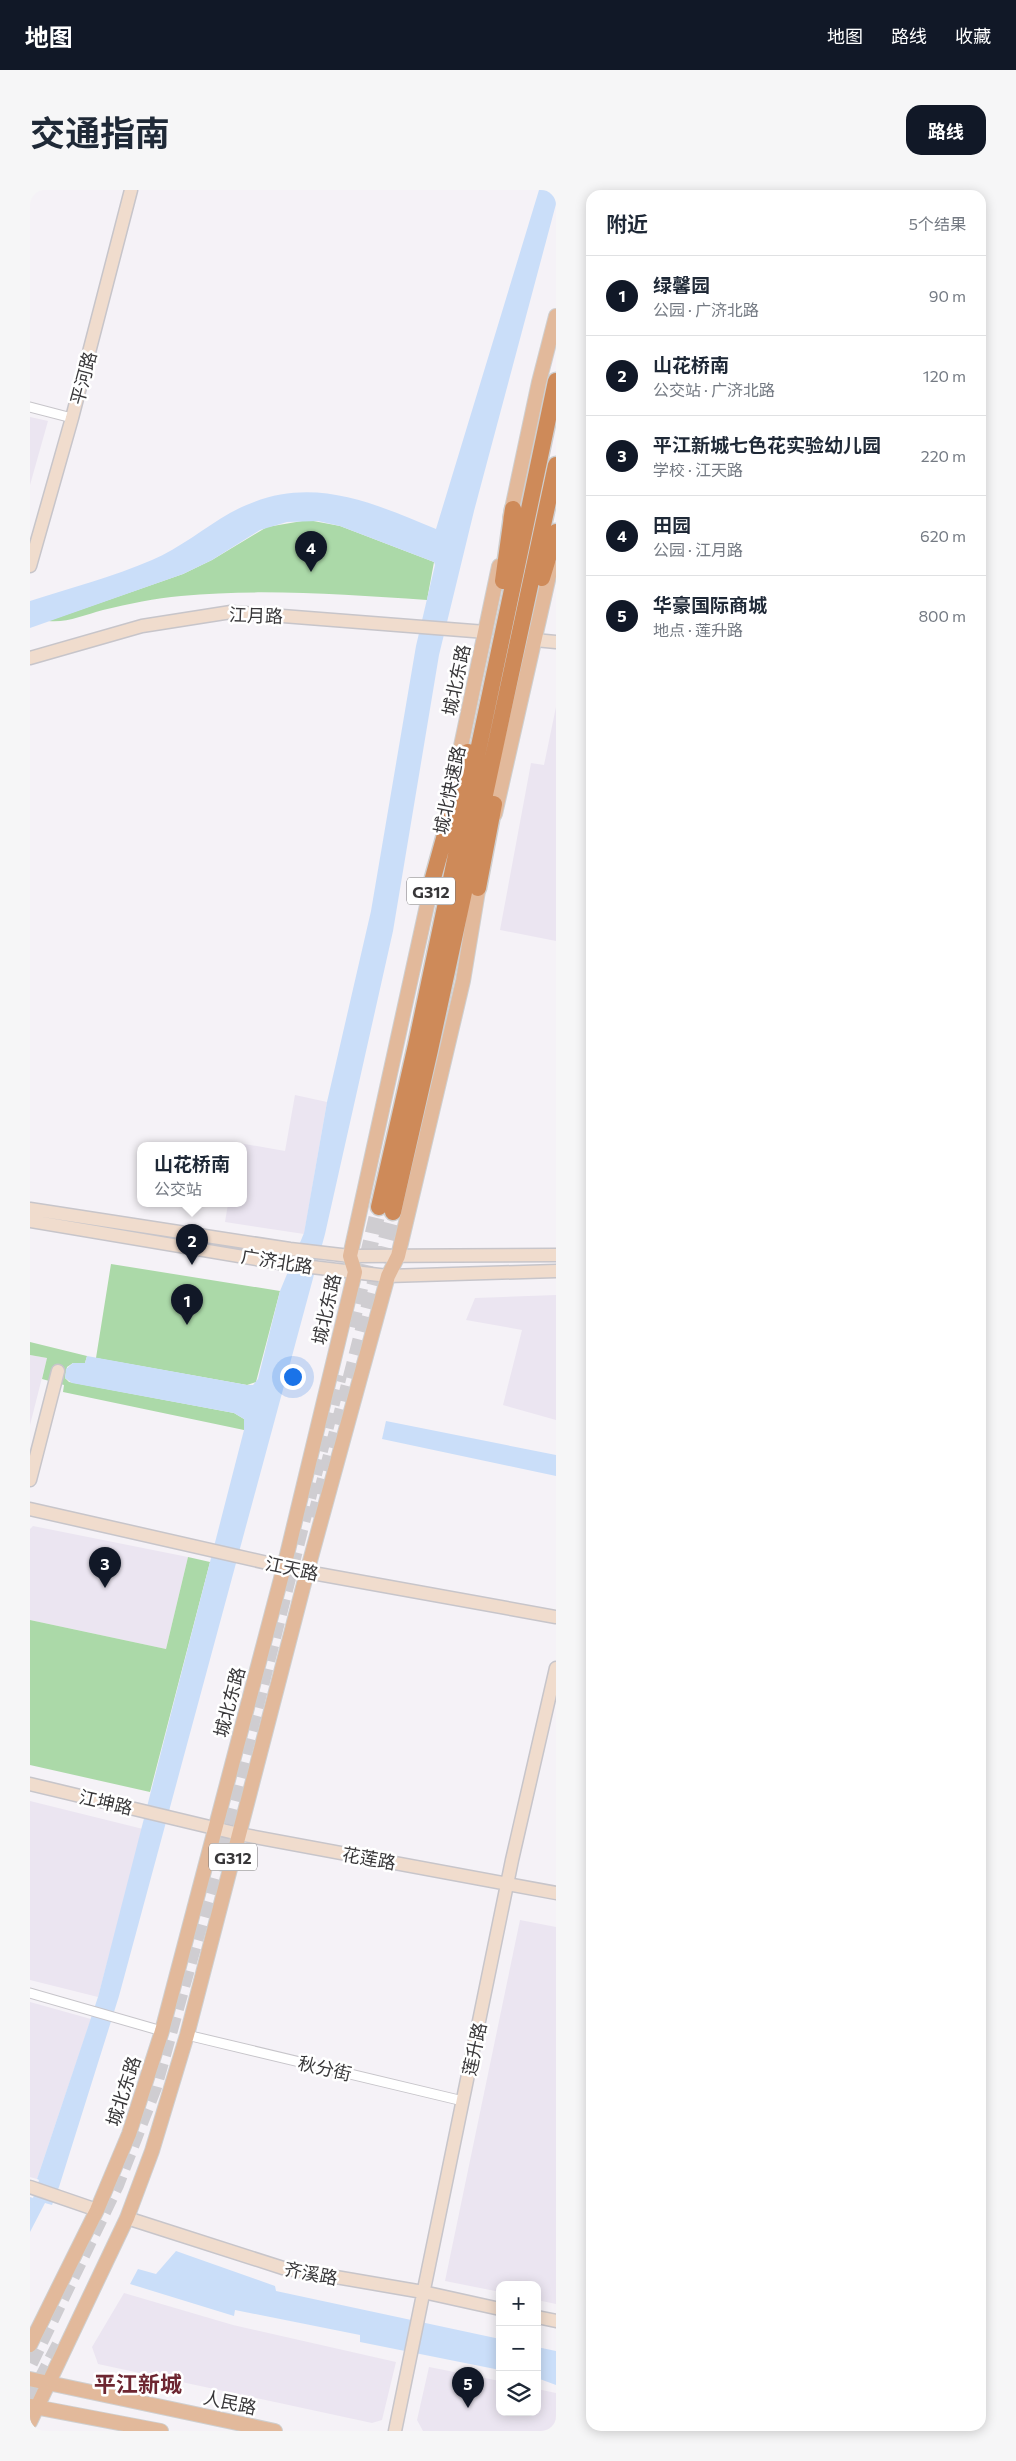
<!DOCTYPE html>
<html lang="zh">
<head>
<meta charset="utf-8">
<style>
	body { margin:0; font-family:Commissioner,"Noto Sans SC",sans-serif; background:#f6f6f7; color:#1f2937 }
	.controls { position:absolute; right:15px; bottom:15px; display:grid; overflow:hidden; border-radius:10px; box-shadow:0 2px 12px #0003 }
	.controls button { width:45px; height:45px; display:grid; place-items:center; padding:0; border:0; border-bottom:1px solid #e0e1e3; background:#fff; color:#1f2937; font:25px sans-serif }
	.you { position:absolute; left:262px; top:1186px; width:18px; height:18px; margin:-12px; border:4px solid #fff; border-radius:50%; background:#1a73e8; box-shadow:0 0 0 8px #1a73e833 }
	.badge { display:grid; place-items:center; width:32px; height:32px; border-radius:50%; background:#111827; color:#fff; font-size:16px; font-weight:700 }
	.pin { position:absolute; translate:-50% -41px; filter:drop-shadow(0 1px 2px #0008) }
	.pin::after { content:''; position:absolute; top:26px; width:18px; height:15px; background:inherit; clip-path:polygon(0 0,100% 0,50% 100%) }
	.popup { position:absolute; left:107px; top:952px; width:110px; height:65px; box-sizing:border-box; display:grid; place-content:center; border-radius:10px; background:#fff; filter:drop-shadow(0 1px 4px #0005); font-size:16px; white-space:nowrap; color:#747a83 }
	.popup b { font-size:19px; color:#1f2937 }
	.popup::after { content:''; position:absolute; left:50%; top:100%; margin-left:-10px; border:10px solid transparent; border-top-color:#fff }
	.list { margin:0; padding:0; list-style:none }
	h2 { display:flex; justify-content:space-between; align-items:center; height:65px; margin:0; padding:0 20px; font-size:21px }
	h2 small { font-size:16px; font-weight:400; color:#747a83 }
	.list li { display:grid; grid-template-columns:32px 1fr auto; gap:15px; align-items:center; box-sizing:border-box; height:80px; padding:0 20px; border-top:1px solid #e0e1e3 }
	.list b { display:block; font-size:19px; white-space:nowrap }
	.list p { margin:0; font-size:16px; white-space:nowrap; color:#747a83 }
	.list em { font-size:16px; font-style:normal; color:#747a83 }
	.icon { flex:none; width:28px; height:28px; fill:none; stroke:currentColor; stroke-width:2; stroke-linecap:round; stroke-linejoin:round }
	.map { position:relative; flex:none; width:526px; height:2241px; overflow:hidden; border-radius:15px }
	header { display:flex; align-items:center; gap:30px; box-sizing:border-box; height:70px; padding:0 25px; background:#111827; color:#fff }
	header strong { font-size:24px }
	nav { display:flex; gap:28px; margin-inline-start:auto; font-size:18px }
	.intro { display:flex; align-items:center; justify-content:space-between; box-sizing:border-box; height:120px; padding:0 30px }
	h1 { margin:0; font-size:35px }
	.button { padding:12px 22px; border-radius:15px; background:#111827; color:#fff; font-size:18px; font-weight:700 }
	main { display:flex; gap:30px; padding:0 30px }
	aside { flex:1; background:#fff; border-radius:15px; box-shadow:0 2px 12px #0003 }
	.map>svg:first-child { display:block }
	.built { fill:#ebe5f1 }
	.green { fill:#abd9a8 }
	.water { fill:#cadef9 }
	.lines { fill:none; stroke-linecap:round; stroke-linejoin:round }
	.highway-tunnel { stroke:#cfcdd1; stroke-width:16; stroke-dasharray:16 8; stroke-linecap:butt }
	.street-casing { stroke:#c7c5ca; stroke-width:11 }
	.secondary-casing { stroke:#c7c5ca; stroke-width:15 }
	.primary-casing { stroke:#cfcfcf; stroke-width:16 }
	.highway-casing { stroke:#cfcfcf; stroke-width:19 }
	.street { stroke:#fff; stroke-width:9 }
	.secondary { stroke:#f0dccd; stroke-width:12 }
	.primary { stroke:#e2b99b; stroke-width:14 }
	.highway { stroke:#ce8a59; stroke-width:16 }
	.labels { text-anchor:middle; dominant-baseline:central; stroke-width:5; stroke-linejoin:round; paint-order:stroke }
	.shield { fill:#fff; stroke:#747374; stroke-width:1 }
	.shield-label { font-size:16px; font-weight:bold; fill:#383739 }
	.street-label { font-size:18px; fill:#383739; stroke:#fff }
	.district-label { font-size:22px; font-weight:bold; fill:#6d2631; stroke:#fff }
</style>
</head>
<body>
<header>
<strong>地图</strong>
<nav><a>地图</a><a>路线</a><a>收藏</a></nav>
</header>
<div class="intro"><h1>交通指南</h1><a class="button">路线</a></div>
<main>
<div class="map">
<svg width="526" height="2241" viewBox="0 0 526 2241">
	<rect width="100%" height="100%" fill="#f5f2f7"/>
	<path class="built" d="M0,227L18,231L0,295Z
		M526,517V751L470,740L501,573L514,575Z
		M265,905L297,912L274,1044L195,1032L198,1014H213V956H208L209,953L255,961Z
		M526,1105V1230L473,1215L492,1140L436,1130L445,1108Z
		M0,1165L17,1168L0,1235Z
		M3,1336L158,1367L136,1459L0,1430V1339Z
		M0,1611L113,1639L68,1807L0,1790Z
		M490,1730L526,1737V2114L507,2110V2095H470V2102L415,2091Z
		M0,1812L61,1829L7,1989L0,1987Z
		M94,2103L203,2135L366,2172L352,2230L342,2233L68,2174L62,2157Z
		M399,2177L470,2191V2222H507V2199L526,2203V2241H393L387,2230Z"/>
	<path class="green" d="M278,330L310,336L404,372L397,410C315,405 234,398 151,406C125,408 99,414 73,420C54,425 37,433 18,431L153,384L182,370L237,337Z
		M81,1074L250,1101L226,1192L217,1195L66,1168Z
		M0,1152L57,1166L55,1173H43L37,1177L35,1188L39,1192L204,1223L214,1229V1240L33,1202L34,1195L12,1189L17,1168L0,1165Z
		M158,1367L180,1372L120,1602L0,1575V1430L136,1459Z"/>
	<path class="water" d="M509,0H526V14L444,321L409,465L363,741L295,1044L89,1806L29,1997L22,2015L15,2013L0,2042V2007L3,2008L9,1990L7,1989L68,1807L214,1240V1229L204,1223L42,1193L35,1188L36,1179L43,1173H55L57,1166L217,1195H223L228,1189L250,1101L274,1043L297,912L341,721L386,456L405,375L404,372L310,336L288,331L257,332L230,340L182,370L153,384L0,438V411C40,398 83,387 122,370C150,358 174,338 200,323C274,282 336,310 406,339Z
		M356,1231L526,1265V1286L352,1249Z
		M146,2061L245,2096L246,2101L470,2149V2180L330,2152V2145L205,2120L204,2126L100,2094L108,2079L126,2084Z
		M507,2157L526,2161V2195L507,2188Z"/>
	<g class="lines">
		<path class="highway-tunnel" d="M321,1137L349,1017
			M285,1328L363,1022
			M0,2173L86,1995L124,1897L184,1683L309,1185
			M0,2212L31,2152"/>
		<defs>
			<path id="street" d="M0,217L42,228
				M0,1803L132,1841
				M157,1845L433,1911"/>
			<path id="secondary" d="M0,376L42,228L101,0
				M505,450L526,452
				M0,468L112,436L201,422L456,442
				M0,1019L260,1059L320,1066L526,1065
				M0,1031L256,1074L358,1086L526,1081
				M0,1290L28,1181
				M0,1319L277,1382L526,1427
				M0,1594L209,1644L526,1703
				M0,1997L67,2020
				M97,2028L253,2078L393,2102L470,2119
				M507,2127L526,2131
				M365,2241L482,1670L526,1478"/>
			<path id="primary" d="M480,328L509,192L526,126
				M427,575L469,376
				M465,624L521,377
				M0,2155L67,2020L99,1944L132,1841L254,1377L325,1082L320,1066L405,679
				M0,2189L245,2241
				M0,2216L131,2241
				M0,2232L97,2028L122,1961L157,1845L277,1382L358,1086L368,1066L433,791L450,689"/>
			<path id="highway" d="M512,388L526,342
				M473,391L483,319
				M403,688L438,562
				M448,698L464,614
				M349,1017L386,855L526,191
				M363,1022L400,860L526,275"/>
		</defs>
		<use href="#street" class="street-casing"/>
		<use href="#secondary" class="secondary-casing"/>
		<use href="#primary" class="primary-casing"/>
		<use href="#highway" class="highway-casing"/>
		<use href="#street" class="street"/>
		<use href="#secondary" class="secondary"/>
		<use href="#primary" class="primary"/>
		<use href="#highway" class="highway"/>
	</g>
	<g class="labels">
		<g class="shield">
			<rect x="377" y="687.5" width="48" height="27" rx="4"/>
			<rect x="179" y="1653.5" width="48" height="27" rx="4"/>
		</g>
		<g class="shield-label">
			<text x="401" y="701">G312</text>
			<text x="203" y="1667">G312</text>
		</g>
		<g class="street-label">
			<text transform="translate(53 188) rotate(-75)">平河路</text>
			<text transform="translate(226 425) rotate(2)">江月路</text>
			<text transform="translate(426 490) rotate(-78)">城北东路</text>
			<text transform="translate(419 600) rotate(-78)">城北快速路</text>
			<text transform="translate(247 1071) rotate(9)">广济北路</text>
			<text transform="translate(296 1119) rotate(-77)">城北东路</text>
			<text transform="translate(262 1378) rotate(12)">江天路</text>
			<text transform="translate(199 1512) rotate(-75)">城北东路</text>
			<text transform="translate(76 1612) rotate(13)">江坤路</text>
			<text transform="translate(339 1668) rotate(10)">花莲路</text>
			<text transform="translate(444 1859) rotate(-78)">莲升路</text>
			<text transform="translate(295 1878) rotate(13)">秋分街</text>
			<text transform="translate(93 1901) rotate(-72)">城北东路</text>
			<text transform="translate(281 2083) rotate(11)">齐溪路</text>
			<text transform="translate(200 2212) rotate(12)">人民路</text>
		</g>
		<g class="district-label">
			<text x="108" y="2193">平江新城</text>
		</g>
	</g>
</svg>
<div class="controls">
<button>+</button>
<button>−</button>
<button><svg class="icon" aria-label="layers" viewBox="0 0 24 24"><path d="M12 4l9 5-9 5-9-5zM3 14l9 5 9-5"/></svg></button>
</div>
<div class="you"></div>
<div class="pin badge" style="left:157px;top:1135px">1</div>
<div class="pin badge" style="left:162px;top:1075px">2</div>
<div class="popup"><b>山花桥南</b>公交站</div>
<div class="pin badge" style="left:75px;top:1398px">3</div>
<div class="pin badge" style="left:281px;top:382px">4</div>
<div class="pin badge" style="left:438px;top:2218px">5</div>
</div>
<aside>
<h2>附近<small>5个结果</small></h2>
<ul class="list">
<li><span class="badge">1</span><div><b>绿馨园</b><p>公园 · 广济北路</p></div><em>90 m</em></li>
<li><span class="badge">2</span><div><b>山花桥南</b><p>公交站 · 广济北路</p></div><em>120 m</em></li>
<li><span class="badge">3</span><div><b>平江新城七色花实验幼儿园</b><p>学校 · 江天路</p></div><em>220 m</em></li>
<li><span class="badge">4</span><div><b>田园</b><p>公园 · 江月路</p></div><em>620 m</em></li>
<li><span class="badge">5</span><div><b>华豪国际商城</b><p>地点 · 莲升路</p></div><em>800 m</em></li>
</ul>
</aside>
</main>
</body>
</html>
